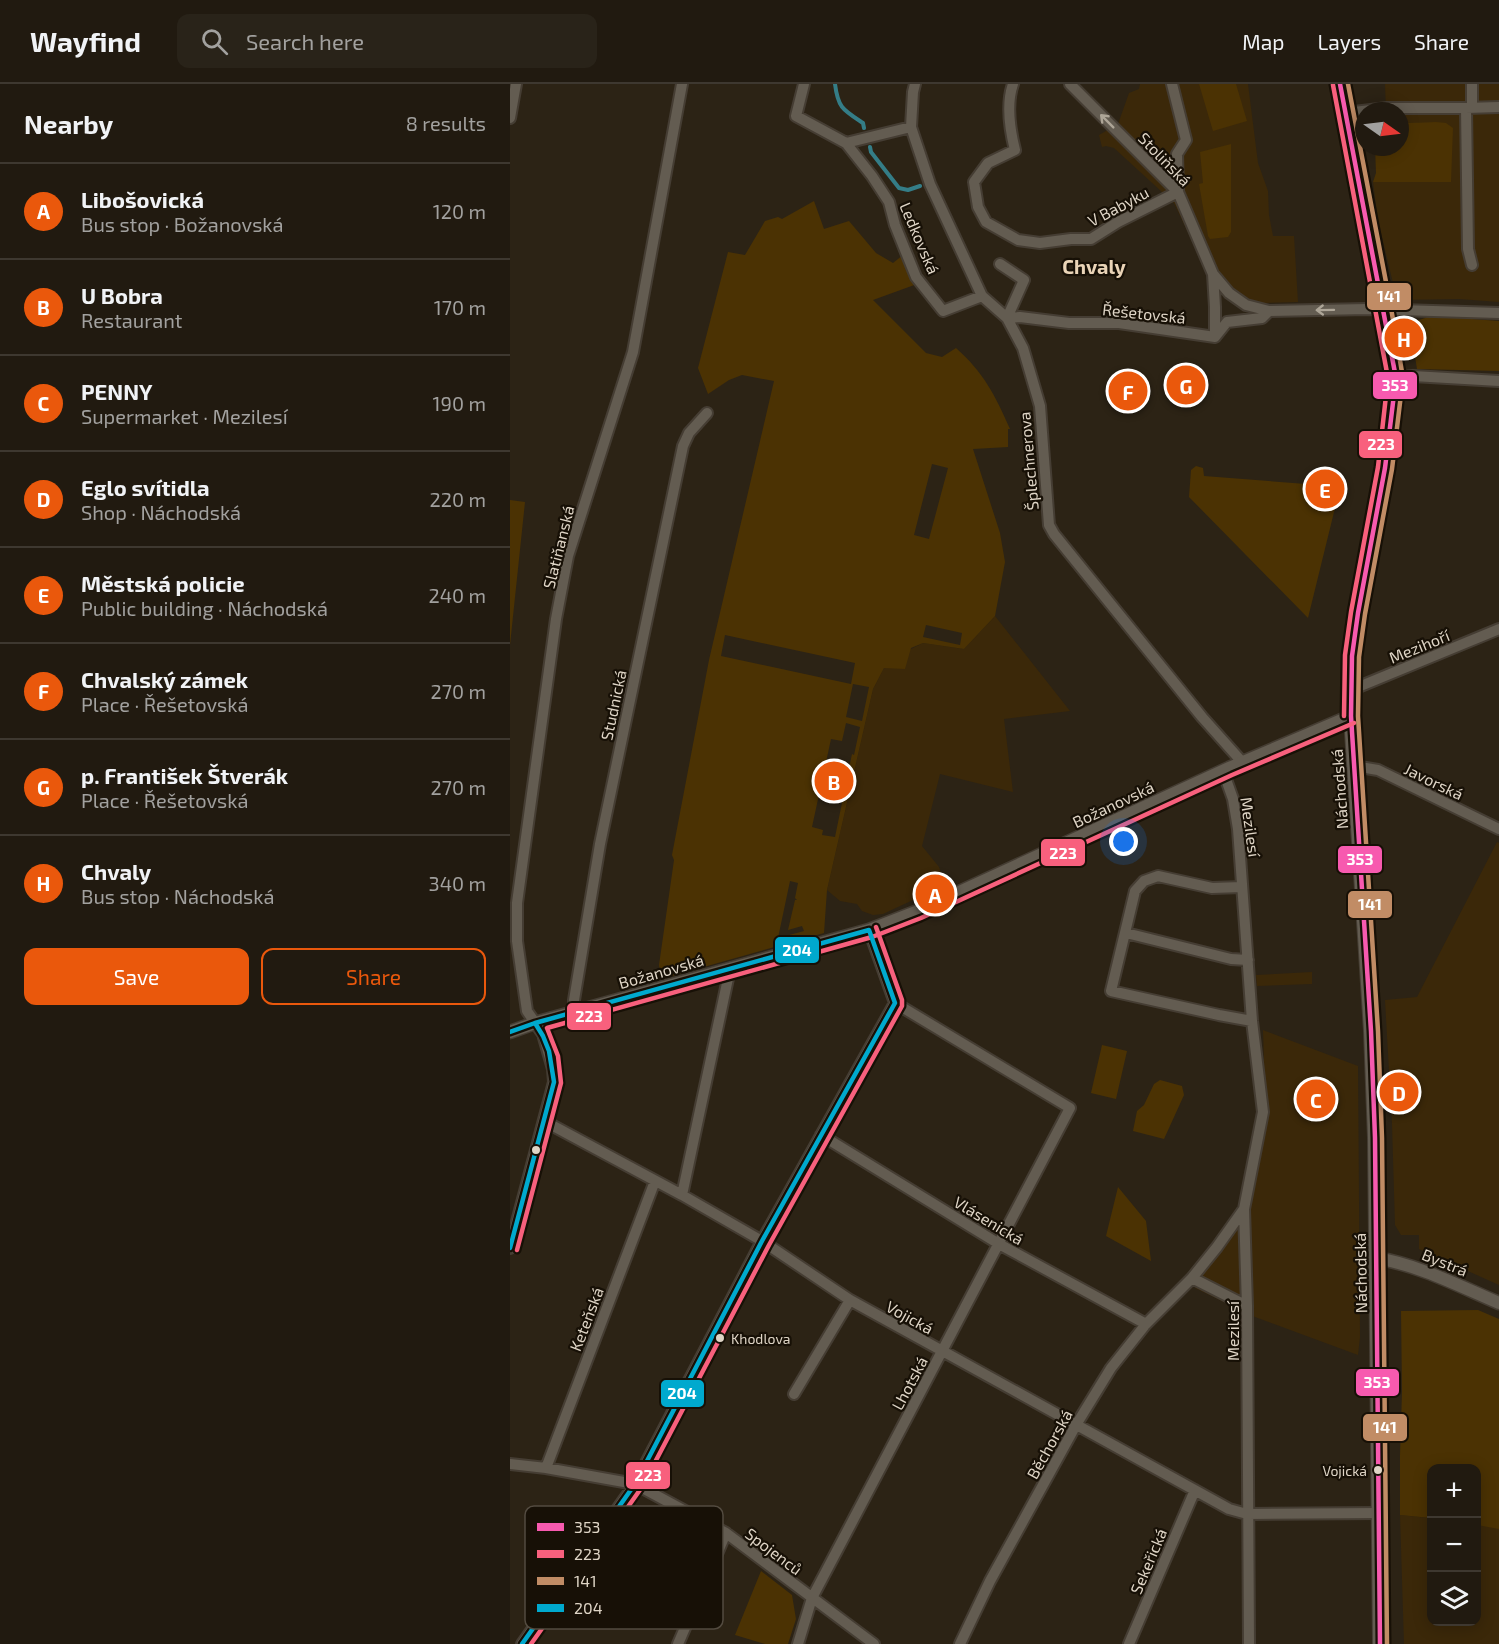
<!DOCTYPE html>
<html lang="en">
<head>
<meta charset="utf-8">
<style>
	body { margin:0; font-family:"Exo 2",sans-serif; background:#292319; color:#f1f3f6 }
	.controls { position:absolute; right:18px; bottom:18px; display:grid; overflow:hidden; border-radius:12px; box-shadow:0 3px 15px #0003 }
	.controls button { width:54px; height:54px; display:grid; place-items:center; padding:0; border:0; border-bottom:2px solid #3e3830; background:#211a10; color:#f1f3f6; font:30px sans-serif }
	.compass { position:absolute; left:845px; top:18px; width:54px; height:54px; border-radius:50%; background:#211a10; box-shadow:0 3px 15px #0003; rotate:104deg }
	.you { position:absolute; left:614px; top:758px; width:21px; height:21px; margin:-15px; border:4px solid #fff; border-radius:50%; background:#1a73e8; box-shadow:0 0 0 9px #1a73e833 }
	.badge { display:grid; place-items:center; width:39px; height:39px; border-radius:50%; background:#ea580c; color:#fff; font-size:20px; font-weight:700 }
	.pin { position:absolute; translate:-50% -50%; border:3px solid #fff; box-shadow:0 2px 6px #0006 }
	.list { margin:0; padding:0; list-style:none }
	h2 { display:flex; justify-content:space-between; align-items:center; height:78px; margin:0; padding:0 24px; font-size:26px }
	h2 small { font-size:20px; font-weight:400; color:#a2a19f }
	.list li { display:grid; grid-template-columns:39px 1fr auto; gap:18px; align-items:center; box-sizing:border-box; height:96px; padding:0 24px; border-top:2px solid #3e3830 }
	.list b { display:block; font-size:22px; white-space:nowrap }
	.list p { margin:0; font-size:20px; white-space:nowrap; color:#a2a19f }
	.list em { font-size:20px; font-style:normal; color:#a2a19f }
	.actions { display:flex; gap:12px; padding:18px 24px }
	.actions a { flex:1; padding:14px 0; border:2px solid #ea580c; border-radius:12px; text-align:center; font-size:21px; color:#ea580c }
	.actions .main { background:#ea580c; color:#fff }
	.icon { flex:none; width:33px; height:33px; fill:none; stroke:currentColor; stroke-width:2; stroke-linecap:round; stroke-linejoin:round }
	.map { position:relative; flex:none; width:989px; height:1560px; overflow:hidden }
	header { display:flex; align-items:center; gap:36px; box-sizing:border-box; height:84px; padding:0 30px; background:#211a10; border-bottom:2px solid #3e3830 }
	header strong { font-size:28px }
	nav { display:flex; gap:33px; margin-inline-start:auto; font-size:21px }
	.search { width:420px; height:54px; background:#292319; display:flex; align-items:center; gap:15px; box-sizing:border-box; padding:0 21px; border-radius:12px; color:#a2a19f; font-size:22px }
	main { display:flex }
	aside { flex:1; background:#211a10 }
	.map>svg:first-child { display:block }
	.built { fill:#3b2809 }
	.green { fill:#4b3203; fill-rule:evenodd }
	.lines { fill:none; stroke-linecap:round; stroke-linejoin:round }
	.stream { stroke:#347d87; stroke-width:4 }
	.minor-casing { stroke:#453d33; stroke-width:14 }
	.tertiary-casing { stroke:#453d33; stroke-width:15 }
	.secondary-casing { stroke:#453d33; stroke-width:16 }
	.minor { stroke:#635c51; stroke-width:10 }
	.tertiary { stroke:#635c51; stroke-width:12 }
	.secondary { stroke:#635c51; stroke-width:14 }
	.bus-1-casing { stroke:#171006; stroke-width:9 }
	.bus-2-casing { stroke:#171006; stroke-width:9 }
	.bus-3-casing { stroke:#171006; stroke-width:9 }
	.bus-4-casing { stroke:#171006; stroke-width:9 }
	.bus-1 { stroke:#f75aaf; stroke-width:4.5 }
	.bus-2 { stroke:#f8607d; stroke-width:4.5 }
	.bus-3 { stroke:#c18c65; stroke-width:4.5 }
	.bus-4 { stroke:#00a9ce; stroke-width:4.5 }
	.oneway { stroke:#ada597 }
	.bus-dot { fill:#dfd5c6; stroke:#171006; stroke-width:2 }
	.labels { text-anchor:middle; dominant-baseline:central; stroke-width:4.5; stroke-linejoin:round; paint-order:stroke }
	.bus-label { font-size:14px; fill:#dfd5c6; stroke:#171006; text-anchor:start }
	.street-label { font-size:16px; fill:#dfd5c6; stroke:#171006 }
	.quarter-label { font-size:20px; font-weight:bold; fill:#ead4b7; stroke:#171006 }
	.key { fill:#171006; stroke:#534b40; stroke-width:1.5 }
	.key-label { font-size:16px; fill:#dfd5c6 }
	.line-badge { stroke:#171006; stroke-width:2 }
	.badge-label { font-size:16px; text-anchor:middle; font-weight:bold; fill:#fff }
</style>
</head>
<body>
<header>
<strong>Wayfind</strong>
<div class="search"><svg class="icon" aria-label="search" viewBox="0 0 24 24"><circle cx="10" cy="10" r="6"/><path d="M15 15l6 6"/></svg>Search here</div>
<nav><a>Map</a><a>Layers</a><a>Share</a></nav>
</header>
<main>
<aside>
<h2>Nearby<small>8 results</small></h2>
<ul class="list">
<li><span class="badge">A</span><div><b>Libošovická</b><p>Bus stop · Božanovská</p></div><em>120 m</em></li>
<li><span class="badge">B</span><div><b>U Bobra</b><p>Restaurant</p></div><em>170 m</em></li>
<li><span class="badge">C</span><div><b>PENNY</b><p>Supermarket · Mezilesí</p></div><em>190 m</em></li>
<li><span class="badge">D</span><div><b>Eglo svítidla</b><p>Shop · Náchodská</p></div><em>220 m</em></li>
<li><span class="badge">E</span><div><b>Městská policie</b><p>Public building · Náchodská</p></div><em>240 m</em></li>
<li><span class="badge">F</span><div><b>Chvalský zámek</b><p>Place · Řešetovská</p></div><em>270 m</em></li>
<li><span class="badge">G</span><div><b>p. František Štverák</b><p>Place · Řešetovská</p></div><em>270 m</em></li>
<li><span class="badge">H</span><div><b>Chvaly</b><p>Bus stop · Náchodská</p></div><em>340 m</em></li>
</ul>
<div class="actions"><a class="main">Save</a><a>Share</a></div>
</aside>
<div class="map">
<svg width="989" height="1560" viewBox="0 0 989 1560">
	<rect width="100%" height="100%" fill="#2c2315"/>
	<path class="built" d="M630,0H738L748,79L758,107L759,131L763,152H784L788,218L749,219L737,216L715,200L703,181L692,178L664,119L604,64L596,62L592,63L589,51L608,40L619,9L629,5Z
		M875,0H989V218L949,215L887,216L868,136L863,98H941L926,38L890,39V27H876Z
		M485,532L560,627L494,635L503,708L430,690L412,762L429,783L435,801L373,830L363,831L352,827L347,820L330,817L317,806L363,605L374,584L401,565L413,559L454,565Z
		M987,758L989,759V1201L909,1165V1151H891L885,1141L882,1040L875,916L907,913Z
		M802,888V900L747,902L746,891Z
		M753,946L848,982L850,1253L848,1271L745,1233L685,1204L696,1186L718,1158L728,1141L743,1100L755,1053L756,1037Z
		M989,1373V1560H894L890,1431L921,1434L922,1538H966L967,1441L988,1444Z"/>
	<path class="green" d="M689,0H726L737,37L703,47Z
		M926,38L936,39L943,44L941,98H863L866,89L865,63H890V39Z
		M721,60V148L718,153L700,155L698,152L689,100L693,99L690,68Z
		M304,117L314,145L339,137L366,169L383,179L393,171L407,200L363,216L416,269L432,273L446,264C474,289 485,311 500,345H498V363L463,365L490,449L495,478L485,532L454,565L413,559L401,564L395,585L374,584L363,605L317,806L314,849L151,895L149,881L164,776L162,771L199,576L264,297L232,291L219,296L198,310L188,284L218,168L235,171L255,137L268,133L272,135ZM422,380L438,384L419,455L404,451ZM416,541L452,549L450,561L413,553ZM215,551L345,579L341,600L211,572ZM343,600L359,603L352,637L336,633ZM336,639L350,643L344,671L342,670L325,753L312,751L313,746L302,743L321,655L332,657ZM280,797L288,799L285,814L287,816H285L278,846L292,842L294,847L268,854Z
		M921,232L989,237V287L907,285L901,248L906,237Z
		M686,382L693,384L694,392L809,401L807,423L825,424L798,534L679,413L681,386Z
		M0,416L15,418L0,561Z
		M592,961L617,967L606,1015L581,1009Z
		M650,996L672,1002L674,1011L654,1055L623,1047L627,1027L634,1021L644,1000Z
		M608,1103L636,1137L641,1177L596,1152Z
		M968,1226L989,1235V1445L967,1441L966,1384H922L921,1434L890,1431V1371L892,1308L891,1227Z
		M251,1487L282,1511L286,1535L278,1560H255L225,1551Z"/>
	<g class="lines">
		<path class="stream" d="M325,0C328,24 333,26 353,39L354,44
			M360,63L361,68L389,104L398,106L410,102"/>
		<defs>
			<path id="minor" d="M294,0L286,32L336,59L401,43
				M405,0L403,8L401,43L420,100L472,212L497,234L513,264L530,322L539,441L544,450L692,633L733,679
				M503,0C496,20 500,46 505,66L478,79L464,98L468,123L476,138L508,156L530,159L561,155H581L608,138L668,108
				M560,0L668,108L703,190L719,209L736,221L759,227L857,225L989,229
				M662,0L676,56L667,70L668,108
				M962,0V24
				M956,24L989,23
				M836,29L877,24H956L958,165L962,181
				M0,34L6,0
				M336,59L362,92L379,118L385,141L406,193L433,227L472,212
				M490,180L514,196L497,234L510,233L559,239H609L705,253V223L703,190
				M705,253L717,238L752,234L759,227
				M886,294L903,292L989,297
				M841,606L989,545
				M844,682L868,686L989,745
				M713,687L723,715L728,745L742,937L753,1028L734,1125L737,1222L739,1560
				M732,803L702,804L648,792L634,797L625,807L601,907L709,931L742,937
				M359,846L385,919
				M616,849L721,875L738,876
				M64,928V916L90,760L173,362L179,349L197,329
				M34,1037L172,1111L252,1157L340,1216L719,1425L737,1430L869,1429
				M311,1051L489,1160L636,1240
				M172,1111L220,885
				M0,1164L44,998L43,985L33,950L17,927L7,857V819L46,535L58,472L123,268L172,0
				M682,1194L737,1222
				M284,1310L340,1216
				M0,1380L36,1384L125,1400L216,1449L364,1560
				M36,1384L145,1097
				M12,1560L125,1400L252,1157L385,919
				M168,1560L216,1449
				M288,1560L302,1514L560,1024L385,919
				M450,1560L480,1497L566,1341L601,1284L636,1240L682,1194L707,1163L734,1125
				M619,1560L685,1406"/>
			<path id="tertiary" d="M0,948L25,939L359,846L408,827L719,684L841,632
				M866,1174C909,1181 949,1202 989,1219"/>
			<path id="secondary" d="M830,0L874,225L886,294L883,323L875,384L848,529L842,572L841,594V632L861,947L865,1054L870,1560"/>
		</defs>
		<use href="#minor" class="minor-casing"/>
		<use href="#tertiary" class="tertiary-casing"/>
		<use href="#secondary" class="secondary-casing"/>
		<use href="#minor" class="minor"/>
		<use href="#tertiary" class="tertiary"/>
		<use href="#secondary" class="secondary"/>
		<defs>
			<path id="bus-1" d="M830,0L886,294L875,384L848,529L842,572L841,632L861,947L865,1054L870,1560"/>
			<path id="bus-2" d="M823,1L878,294L868,383L841,528L835,571L834,632
				M7,1166L51,999L48,972L37,944L362,853L411,834L722,691L844,639
				M21,1560L132,1403L259,1161L392,922V916L366,843"/>
			<path id="bus-3" d="M838,0L881,224L893,294L882,385L855,530L849,573L848,632L868,947L872,1054L877,1560"/>
			<path id="bus-4" d="M0,948L25,939L359,846L385,919L252,1157L125,1400L12,1560
				M0,1164L44,998L39,967L33,952L25,939"/>
		</defs>
		<use href="#bus-1" class="bus-1-casing"/>
		<use href="#bus-2" class="bus-2-casing"/>
		<use href="#bus-3" class="bus-3-casing"/>
		<use href="#bus-4" class="bus-4-casing"/>
		<use href="#bus-1" class="bus-1"/>
		<use href="#bus-2" class="bus-2"/>
		<use href="#bus-3" class="bus-3"/>
		<use href="#bus-4" class="bus-4"/>
	</g>
	<defs><path id="oneway-shaft" d="M-6 0H5M1.5-3L5.5 0L1.5 3" fill="none" stroke-width="1.6" stroke-linecap="round" stroke-linejoin="round" transform="scale(1.5)"/></defs>
	<g class="oneway">
		<use href="#oneway-shaft" transform="translate(597 37) rotate(-135)"/>
		<use href="#oneway-shaft" transform="translate(815 226) rotate(179)"/>
	</g>
	<g class="bus-dot">
		<circle cx="26" cy="1066" r="5"/>
		<circle cx="210" cy="1254" r="5"/>
		<circle cx="868" cy="1386" r="5"/>
	</g>
	<g class="labels">
		<g class="bus-label">
			<text x="221" y="1254">Khodlova</text>
			<text x="857" y="1386" text-anchor="end">Vojická</text>
		</g>
		<g class="street-label">
			<text transform="translate(655 75) rotate(46)">Stoliňská</text>
			<text transform="translate(608 122) rotate(-28)">V Babyku</text>
			<text transform="translate(410 154) rotate(67)">Ledkovská</text>
			<text transform="translate(634 229) rotate(6)">Řešetovská</text>
			<text transform="translate(518 377) rotate(-95)">Šplechnerova</text>
			<text transform="translate(48 463) rotate(-76)">Slatiňanská</text>
			<text transform="translate(909 562) rotate(-22)">Mezihoří</text>
			<text transform="translate(103 621) rotate(-78)">Studnická</text>
			<text transform="translate(924 697) rotate(26)">Javorská</text>
			<text transform="translate(829 705) rotate(-94)">Náchodská</text>
			<text transform="translate(603 720) rotate(-25)">Božanovská</text>
			<text transform="translate(741 743) rotate(82)">Mezilesí</text>
			<text transform="translate(151 887) rotate(-16)">Božanovská</text>
			<text transform="translate(479 1136) rotate(31)">Vlásenická</text>
			<text transform="translate(935 1178) rotate(22)">Bystrá</text>
			<text transform="translate(850 1189) rotate(-91)">Náchodská</text>
			<text transform="translate(400 1233) rotate(29)">Vojická</text>
			<text transform="translate(76 1235) rotate(-69)">Keteňská</text>
			<text transform="translate(722 1247) rotate(-90)">Mezilesí</text>
			<text transform="translate(399 1299) rotate(-62)">Lhotská</text>
			<text transform="translate(539 1360) rotate(-61)">Běchorská</text>
			<text transform="translate(264 1467) rotate(37)">Spojenců</text>
			<text transform="translate(638 1477) rotate(-67)">Sekeřická</text>
		</g>
		<g class="quarter-label">
			<text x="584" y="182">Chvaly</text>
		</g>
	</g>
	<rect x="15" y="1422" width="198" height="123" rx="9" class="key"/>
	<rect x="27" y="1439" width="27" height="8" fill="#f75aaf"/>
	<rect x="27" y="1466" width="27" height="8" fill="#f8607d"/>
	<rect x="27" y="1493" width="27" height="8" fill="#c18c65"/>
	<rect x="27" y="1520" width="27" height="8" fill="#00a9ce"/>
	<g class="key-label">
		<text x="64" y="1449">353</text>
		<text x="64" y="1476">223</text>
		<text x="64" y="1503">141</text>
		<text x="64" y="1530">204</text>
	</g>
	<g class="line-badge">
		<rect x="856" y="198" width="46" height="29" rx="6" fill="#c18c65"/>
		<rect x="862" y="287" width="46" height="29" rx="6" fill="#f75aaf"/>
		<rect x="848" y="346" width="45" height="29" rx="6" fill="#f8607d"/>
		<rect x="530" y="754" width="46" height="29" rx="6" fill="#f8607d"/>
		<rect x="827" y="761" width="46" height="29" rx="6" fill="#f75aaf"/>
		<rect x="837" y="806" width="46" height="29" rx="6" fill="#c18c65"/>
		<rect x="264" y="852" width="46" height="28" rx="6" fill="#00a9ce"/>
		<rect x="56" y="918" width="46" height="29" rx="6" fill="#f8607d"/>
		<rect x="845" y="1284" width="45" height="29" rx="6" fill="#f75aaf"/>
		<rect x="150" y="1295" width="45" height="29" rx="6" fill="#00a9ce"/>
		<rect x="852" y="1329" width="46" height="29" rx="6" fill="#c18c65"/>
		<rect x="115" y="1377" width="46" height="29" rx="6" fill="#f8607d"/>
	</g>
	<g class="badge-label">
		<text x="879" y="218">141</text>
		<text x="885" y="307">353</text>
		<text x="871" y="366">223</text>
		<text x="553" y="775">223</text>
		<text x="850" y="781">353</text>
		<text x="860" y="826">141</text>
		<text x="287" y="872">204</text>
		<text x="79" y="938">223</text>
		<text x="867" y="1304">353</text>
		<text x="172" y="1315">204</text>
		<text x="875" y="1349">141</text>
		<text x="138" y="1397">223</text>
	</g>
</svg>
<div class="controls">
<button>+</button>
<button>−</button>
<button><svg class="icon" aria-label="layers" viewBox="0 0 24 24"><path d="M12 4l9 5-9 5-9-5zM3 14l9 5 9-5"/></svg></button>
</div>
<svg class="compass" viewBox="-18 -18 36 36"><path d="M0-13l5 13h-10z" fill="#e53935"/><path d="M0 13l5-13h-10z" fill="#a2a19f"/></svg>
<div class="you"></div>
<div class="pin badge" style="left:425px;top:810px">A</div>
<div class="pin badge" style="left:324px;top:697px">B</div>
<div class="pin badge" style="left:806px;top:1015px">C</div>
<div class="pin badge" style="left:889px;top:1008px">D</div>
<div class="pin badge" style="left:815px;top:405px">E</div>
<div class="pin badge" style="left:618px;top:307px">F</div>
<div class="pin badge" style="left:676px;top:301px">G</div>
<div class="pin badge" style="left:894px;top:254px">H</div>
</div>
</main>
</body>
</html>
